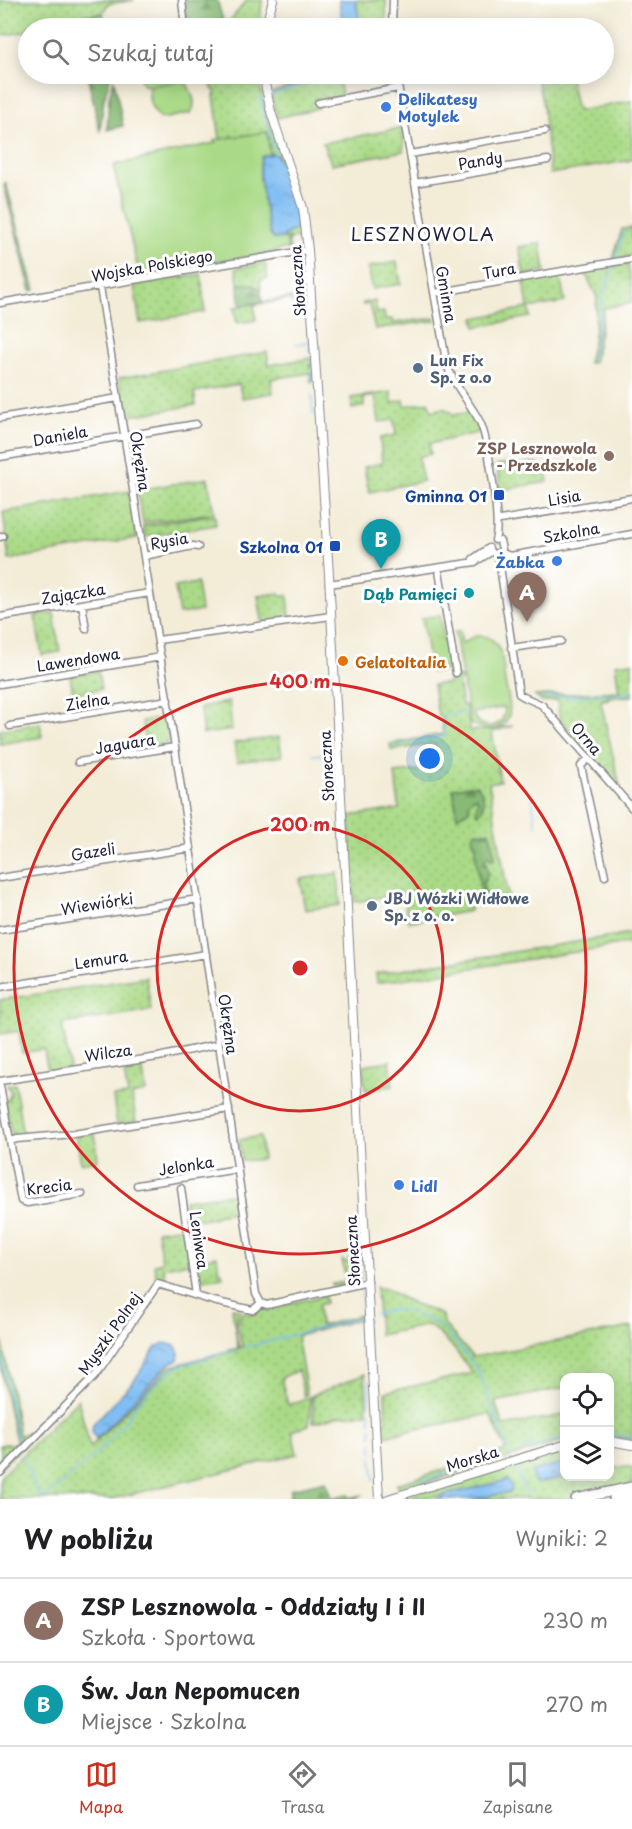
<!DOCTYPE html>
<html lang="pl">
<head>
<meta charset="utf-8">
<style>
	body { margin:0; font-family:"Playpen Sans",sans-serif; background:#f2f2f2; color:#202124 }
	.controls { position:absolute; right:18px; bottom:18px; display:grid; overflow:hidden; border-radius:12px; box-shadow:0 3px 15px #0003 }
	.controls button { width:54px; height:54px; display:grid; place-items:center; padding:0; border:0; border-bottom:2px solid #e0e0e0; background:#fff; color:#202124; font:30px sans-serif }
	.you { position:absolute; left:430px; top:759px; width:21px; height:21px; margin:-15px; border:4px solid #fff; border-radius:50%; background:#1a73e8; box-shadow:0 0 0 9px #1a73e833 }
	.badge { display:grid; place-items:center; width:39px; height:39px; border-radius:50%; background:#c8321e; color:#fff; font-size:20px; font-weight:700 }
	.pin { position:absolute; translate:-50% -50px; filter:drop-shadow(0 2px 3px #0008) }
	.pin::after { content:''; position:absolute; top:32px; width:21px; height:18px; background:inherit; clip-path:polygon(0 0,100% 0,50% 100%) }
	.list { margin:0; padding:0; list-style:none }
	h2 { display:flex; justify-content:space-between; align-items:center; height:78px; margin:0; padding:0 24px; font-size:26px }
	h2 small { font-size:20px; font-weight:400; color:#757577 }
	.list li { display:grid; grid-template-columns:39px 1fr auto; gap:18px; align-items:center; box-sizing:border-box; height:84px; padding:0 24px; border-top:2px solid #e0e0e0 }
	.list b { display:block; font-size:22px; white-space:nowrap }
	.list p { margin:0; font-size:20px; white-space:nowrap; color:#757577 }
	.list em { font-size:20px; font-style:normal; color:#757577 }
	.icon { flex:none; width:33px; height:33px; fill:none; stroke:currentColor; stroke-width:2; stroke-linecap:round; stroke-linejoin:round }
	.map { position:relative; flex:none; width:632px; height:1499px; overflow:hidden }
	.search { position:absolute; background:#fff; box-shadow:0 3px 15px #0003; left:18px; right:18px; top:18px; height:66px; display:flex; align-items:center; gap:15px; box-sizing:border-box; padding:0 21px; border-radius:33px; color:#757577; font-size:22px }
	.sheet { height:246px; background:#fff }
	nav { display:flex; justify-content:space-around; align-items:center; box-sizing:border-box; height:84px; border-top:2px solid #e0e0e0; background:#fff; font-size:16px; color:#757577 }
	nav a { display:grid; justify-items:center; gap:3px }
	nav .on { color:#c8321e }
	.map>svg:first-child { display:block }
	.grass { fill:url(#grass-dots); stroke:#667e61; stroke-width:1.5 }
	.forest { fill:url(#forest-firs); stroke:#546e58; stroke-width:1.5 }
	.park { fill:url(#park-tufts); stroke:#667e61; stroke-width:1.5 }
	.pitch { fill:#aada87; stroke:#667e61; stroke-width:1.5; fill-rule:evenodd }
	.water { fill:url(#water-ripples); stroke:#507097; stroke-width:1.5 }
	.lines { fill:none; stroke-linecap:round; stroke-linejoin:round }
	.stream { stroke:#7fbdf3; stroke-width:1.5 }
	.minor-casing { stroke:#8a8789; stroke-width:9 }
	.major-casing { stroke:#8a8789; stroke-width:10 }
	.highway-casing { stroke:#8a8789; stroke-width:12 }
	.minor { stroke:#fff; stroke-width:6 }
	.major { stroke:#fff; stroke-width:8 }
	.highway { stroke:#fff; stroke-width:9 }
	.ring { fill:none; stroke:#d62828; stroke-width:3 }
	.shop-dot { fill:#3f7fe0; stroke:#fff; stroke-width:2 }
	.service-dot { fill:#5c6f8a; stroke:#fff; stroke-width:2 }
	.education-dot { fill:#8d6e63; stroke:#fff; stroke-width:2 }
	.transit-dot { fill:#1a4fb4; stroke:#fff; stroke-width:2 }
	.culture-dot { fill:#0f9aa8; stroke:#fff; stroke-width:2 }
	.food-dot { fill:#e8710a; stroke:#fff; stroke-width:2 }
	.labels { text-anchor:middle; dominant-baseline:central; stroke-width:6; stroke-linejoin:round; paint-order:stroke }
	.shop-label { font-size:15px; font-weight:bold; fill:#366cbe; stroke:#fff; text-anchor:start }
	.street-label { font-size:15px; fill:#22223b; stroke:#fff }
	.service-label { font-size:15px; font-weight:bold; fill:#4e5e75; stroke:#fff; text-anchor:start }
	.education-label { font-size:15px; font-weight:bold; fill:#785e54; stroke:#fff; text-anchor:end }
	.transit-label { font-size:15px; font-weight:bold; fill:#164399; stroke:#fff; text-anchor:end }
	.culture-label { font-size:15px; font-weight:bold; fill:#0d838f; stroke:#fff; text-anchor:end }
	.food-label { font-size:15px; font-weight:bold; fill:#c56008; stroke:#fff; text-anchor:start }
	.quarter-label { font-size:18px; letter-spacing:1.5px; fill:#22223b; stroke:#fff }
	.centre { fill:#d62828; stroke:#fff; stroke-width:3 }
	.ring-label { font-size:18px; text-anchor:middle; font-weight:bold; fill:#d62828; stroke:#fff; stroke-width:6; stroke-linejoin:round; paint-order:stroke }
</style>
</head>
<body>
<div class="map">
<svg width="632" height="1499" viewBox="0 0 632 1499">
	<defs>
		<pattern id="grass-dots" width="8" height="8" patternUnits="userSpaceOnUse" patternTransform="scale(1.5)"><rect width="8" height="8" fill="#aada87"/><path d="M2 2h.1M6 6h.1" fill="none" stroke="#92bb75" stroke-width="1.8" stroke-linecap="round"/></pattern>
		<pattern id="forest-firs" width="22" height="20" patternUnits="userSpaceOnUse" patternTransform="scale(1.5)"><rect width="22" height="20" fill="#87ba74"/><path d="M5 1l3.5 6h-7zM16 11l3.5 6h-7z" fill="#6e9760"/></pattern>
		<pattern id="park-tufts" width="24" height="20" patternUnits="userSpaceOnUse" patternTransform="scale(1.5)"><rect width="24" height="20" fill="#aada87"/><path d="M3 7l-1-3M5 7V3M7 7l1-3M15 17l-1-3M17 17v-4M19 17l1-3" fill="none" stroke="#92bb75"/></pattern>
		<pattern id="water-ripples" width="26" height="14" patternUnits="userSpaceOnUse" patternTransform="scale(1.5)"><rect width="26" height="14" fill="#7fbdf3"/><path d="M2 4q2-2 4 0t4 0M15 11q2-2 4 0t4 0" fill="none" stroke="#6da2d1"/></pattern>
	</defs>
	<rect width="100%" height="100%" fill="#fff"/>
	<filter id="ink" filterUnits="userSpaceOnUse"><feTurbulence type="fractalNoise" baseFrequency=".0167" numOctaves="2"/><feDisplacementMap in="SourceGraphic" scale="12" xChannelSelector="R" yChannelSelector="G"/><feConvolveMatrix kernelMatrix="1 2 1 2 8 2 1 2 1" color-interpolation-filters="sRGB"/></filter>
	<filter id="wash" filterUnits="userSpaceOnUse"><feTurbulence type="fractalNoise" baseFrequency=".008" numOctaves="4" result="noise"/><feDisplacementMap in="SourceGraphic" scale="24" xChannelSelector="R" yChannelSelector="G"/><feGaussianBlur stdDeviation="1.35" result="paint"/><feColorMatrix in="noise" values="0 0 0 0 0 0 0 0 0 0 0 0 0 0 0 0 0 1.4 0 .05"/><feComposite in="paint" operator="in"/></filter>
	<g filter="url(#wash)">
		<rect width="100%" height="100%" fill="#f3ecd7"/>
		<path class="grass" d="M0,0H135L108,4L103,13L75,17V23L41,28H28V31L0,36Z
			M247,0H262L260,25L255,26V28H224Z
			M356,0H386V28H360Z
			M139,74H169L170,75L183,74L180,81L160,86H145L142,83Z
			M217,74H258C261,92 265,110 271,127C278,150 309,223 300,243L299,239L293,238L290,241L288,236L290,250H288L286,238H284V235L295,230L278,156L276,154H270L267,132L220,139L214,95H215V90L212,89L211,78L217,76Z
			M320,74H340H338L342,96L327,99L324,97L316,99L318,108L277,118L271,93L320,76Z
			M536,74H569L577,111L632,101V160L550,174L543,106Z
			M401,128L404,143L403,151L331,164C330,156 325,152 323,143Z
			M632,228V256L613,259L622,229Z
			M541,243L545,271L524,275L519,247Z
			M397,262L401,284L372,289L368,267Z
			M265,263L268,278L260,280L261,289L247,284H238L236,268Z
			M628,264L632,289V303L604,308L594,362L588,363L594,337L597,297L584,271Z
			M201,274L205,312L140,323L134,285Z
			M560,275L565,302L529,308L530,317L476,327L474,318L528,308L524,281Z
			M306,292L307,301L291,303L290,299L254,305L256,320L237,323L234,307L294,297V295Z
			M375,301L377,313L384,312L385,320L392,319L393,323L434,318L435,321L375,329L369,304L363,305V303Z
			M267,352L269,365L312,358V365H309L310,367H312L313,382H311L310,373L271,379L273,393L242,398L239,384L194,392L196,405L125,417L119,378Z
			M391,392L392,403L404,400L405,406L428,402L432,411L444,408L452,413L453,415L470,412L481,432L429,444L431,454L418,457L423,481L369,492L364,467L382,463L380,438L396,435L394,420L379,422L375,396L364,398V406L352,409L351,398Z
			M516,462L517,465L533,462L534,464L538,463L540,468L545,467L548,482L500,490L497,465Z
			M208,478L214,513L143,523L137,490Z
			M129,491L137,538L9,560L3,512Z
			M203,516H215L216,525L144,537L143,526Z
			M197,583L201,611L179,614L175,587Z
			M279,593L280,596L288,595L290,620L265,623L262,620L258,596Z
			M54,613L60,652L42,655L35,615Z
			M632,662V696L608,697V699L602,700L601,703L621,791L577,742L578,741L560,720L557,700L542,702L535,696L619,691L615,664Z
			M98,671L101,689L73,693L70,676Z
			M458,676L461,678V680L458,681L462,705H466L470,731C482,729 492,733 502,726L504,727L513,726L492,732L500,781L489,783L509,901L486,904L483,883L485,858L489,855L494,859L495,857L490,833L488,831L481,833L478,831L473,840L476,846L475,852L483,904L470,906V911L408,922L403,894L354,902L349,816L399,809L395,773L440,768L435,744L391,750L390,744L443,734L441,716H438L433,685L449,683L448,677Z
			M229,702L232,730L203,734L200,709L206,706Z
			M165,717L169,740L166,744L146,748L142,721Z
			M40,723L42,737L0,744V730Z
			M279,737L282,756L237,762L234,743Z
			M338,873L340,905L305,910L300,879Z
			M632,933V943L377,983L376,974Z
			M146,977L151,1010L62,1024L70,1068L48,1072L44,1049L22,1053L19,1031L0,1034V1000Z
			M390,1061L393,1086L365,1090L363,1065Z
			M142,1064L146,1092L132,1095L136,1122L117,1124L113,1097L128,1095L123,1067Z
			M15,1084L23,1137L12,1135L5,1105V1101L9,1098L11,1092L7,1085Z
			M95,1133L98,1160L81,1163L76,1135Z
			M237,1193L240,1211L216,1215V1217L187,1221L184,1200Z
			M184,1227L189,1263L163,1267L166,1282L168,1285L157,1281L154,1264L162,1262L157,1231Z
			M217,1256L219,1272H222L223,1277L196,1281L193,1260Z
			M358,1257L360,1280H358V1282L336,1287L333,1286L332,1284L346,1282L342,1259L344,1262H348L349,1258Z
			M376,1287L386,1289L410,1302L442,1315L443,1323L473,1357L632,1327V1440L610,1437V1378H564V1388L495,1402L503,1426L564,1415V1441L399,1491L397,1484L506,1450L490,1414L384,1436L383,1424L386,1423L385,1392L473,1373L451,1345L429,1325L379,1335Z
			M324,1296L326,1303L318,1305L319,1312L318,1313L321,1326L361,1315V1319L297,1336L307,1394L304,1396L298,1370L281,1378L288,1405L295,1402L297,1403L311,1396L309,1425L292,1431L297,1454L112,1499H0V1477L78,1399L90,1447L170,1367L238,1348L232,1308L241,1310C233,1322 236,1334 239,1348L242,1346C240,1335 235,1321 244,1312L254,1314L263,1309Z
			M0,1339H2L19,1435L37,1431L0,1469V1445L17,1443C8,1409 0,1375 0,1339Z
			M365,1374L367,1413L337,1416L313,1423V1395Z
			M564,1447V1463L532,1471L537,1483L566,1477L610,1476V1468L632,1467V1484L564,1499H474L510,1492L508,1480L441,1496L403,1499V1497Z"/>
		<path class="forest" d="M184,0H217L223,20L218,28H187Z
			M103,13L106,28H77L74,17Z
			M87,74H111L104,99L100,132Z
			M114,79L123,126L107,130L109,97Z
			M6,183L35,290L31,291L4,186Z
			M238,284H252L261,289L262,302L241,306Z
			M477,785C484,792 487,808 478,814L476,811L478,800L476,797L473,798L469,803V810L457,817L453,788Z
			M476,831L481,833L489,831L490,833L495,857L493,860H492L489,855L485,858L488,875L483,883L486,902L483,904L475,852L476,846L472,837Z
			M326,1481L331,1498L348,1494L349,1498L363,1495L353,1499H289L291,1489Z"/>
		<path class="park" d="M440,615L449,670L431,672L422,618Z
			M260,1136L263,1159L242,1161L239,1140Z"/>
		<path class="pitch" d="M180,81L186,82C191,92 198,102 191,113L161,119C151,109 147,101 150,86Z
			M267,132L270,154L262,156C255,172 267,214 270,234L274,239L286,238L288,248L265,254L139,273L114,169L115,165L215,143L214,140Z
			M460,631L462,644C468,639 474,635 483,636C504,639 503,666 505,683C507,692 512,706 509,715C507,721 502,726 496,728C485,733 479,725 470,724L455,632ZM505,707C506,729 481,733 472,713Z"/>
		<path class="water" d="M339,0H356L360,28H343Z
			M274,154C283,160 297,209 297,221C297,225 297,226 295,230L284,235V238L274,239L270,234C267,214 255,173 262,156Z
			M164,1343L176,1346L179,1353L178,1360L170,1363L96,1439L92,1431L93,1424L134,1381L156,1347Z
			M564,1463V1476L566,1477L537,1483L534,1481L532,1471Z
			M508,1480L512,1489L510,1492L474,1499H436L441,1498V1496Z"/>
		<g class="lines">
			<path class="stream" d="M272,95L331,74
				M260,98L275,155
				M616,259L624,232
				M302,263L304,286
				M295,296L305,294V300
				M296,344L309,342L306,307
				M309,347L310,354
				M310,359L311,363
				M592,361L603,295L613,267
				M311,369L312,381
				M312,395L313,415
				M540,698L632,693
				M391,746L444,736V715L465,712
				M313,755L328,754
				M532,796L536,826
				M358,1242L359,1251
				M359,1257L361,1278
				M362,1291L363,1308
				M375,1314L397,1309L406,1311L436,1323L446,1332L477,1368L511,1456
				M363,1315L367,1365
				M0,1347L13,1422L20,1449
				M243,1348L363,1317
				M369,1381V1405
				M370,1412V1421
				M371,1428V1436
				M610,1434L632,1437
				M372,1443V1452
				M521,1450L564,1438
				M22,1456L38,1494L40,1496L45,1497L71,1476L99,1451L126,1421L135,1406L148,1391L167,1374L181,1365L236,1350
				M372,1458L374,1480
				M514,1464L528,1498
				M400,1489L503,1455
				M389,1493L395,1491"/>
		</g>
	</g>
	<g filter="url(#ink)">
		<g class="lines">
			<defs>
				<path id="minor" d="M182,0L185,28
					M392,28L393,0
					M396,74L446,361C452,384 469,401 480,422C488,439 501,523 495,540
					M318,103L398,88
					M410,154L545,131
					M415,183L548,160
					M100,287L175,747L256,1294L261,1303L267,1305L368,1282
					M435,293L632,259
					M0,303L308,250
					M0,418L118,398
					M0,457L196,424
					M500,520L632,498
					M0,537L3,536
					M500,541L502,549
					M498,553L519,694L524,697L542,705L632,808
					M495,554L500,552L510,556L632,534
					M144,556L193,546L198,547
					M473,559L489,548
					M439,571L456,673
					M329,584L475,562L491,552
					M82,604L86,629
					M0,617L150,593
					M158,640L331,616
					M511,648L561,641
					M0,684L161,657
					M10,726L168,700
					M589,758L581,766L605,876
					M78,762L175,747
					M0,878L191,848
					M0,930L198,899
					M0,987L206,954
					M0,1081L158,1057L219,1044
					M0,1086L21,1201L27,1203L82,1194
					M11,1141L17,1139L73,1134L229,1109
					M137,1185L238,1169
					M181,1188L196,1295
					M0,1473L95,1376L158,1284L213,1301L252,1310L254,1309L261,1303"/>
				<path id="major" d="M265,28L273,0
					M263,74L271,112L303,208L308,250L329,575L379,1499
					M610,1441L632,1445
					M388,1499L564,1445"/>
				<path id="highway" d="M576,1499L632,1487
					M614,1499L632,1496"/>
			</defs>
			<use href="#minor" class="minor-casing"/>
			<use href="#major" class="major-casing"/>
			<use href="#highway" class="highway-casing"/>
			<use href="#minor" class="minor"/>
			<use href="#major" class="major"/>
			<use href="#highway" class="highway"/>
		</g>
	</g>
	<g class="ring">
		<circle cx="300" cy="968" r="143"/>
		<circle cx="300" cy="968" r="286"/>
	</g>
	<g class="shop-dot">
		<circle cx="386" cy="107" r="6"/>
		<circle cx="557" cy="561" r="6"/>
		<circle cx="399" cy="1185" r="6"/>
	</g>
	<g class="service-dot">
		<circle cx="418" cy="368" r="6"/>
		<circle cx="372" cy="906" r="6"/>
	</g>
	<circle class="education-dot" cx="609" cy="456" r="6"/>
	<g class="transit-dot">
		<rect x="493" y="489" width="12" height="12" rx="3"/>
		<rect x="329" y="540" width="12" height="12" rx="3"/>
	</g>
	<circle class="culture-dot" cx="469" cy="593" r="6"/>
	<circle class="food-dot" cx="343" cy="661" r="6"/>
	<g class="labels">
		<g class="shop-label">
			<text x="398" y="98">Delikatesy<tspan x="398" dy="17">Motylek</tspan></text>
			<text x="545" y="561" text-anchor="end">Żabka</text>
			<text x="411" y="1185">Lidl</text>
		</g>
		<g class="street-label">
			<text transform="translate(480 160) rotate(-10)">Pandy</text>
			<text transform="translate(152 265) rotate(-10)">Wojska Polskiego</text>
			<text transform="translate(499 270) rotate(-10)">Tura</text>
			<text transform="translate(297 281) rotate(-94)">Słoneczna</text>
			<text transform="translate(447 294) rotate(80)">Gminna</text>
			<text transform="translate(60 435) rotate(-10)">Daniela</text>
			<text transform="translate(141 461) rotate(81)">Okrężna</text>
			<text transform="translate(564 497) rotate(-10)">Lisia</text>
			<text transform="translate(571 532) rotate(-10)">Szkolna</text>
			<text transform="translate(169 540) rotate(-10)">Rysia</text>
			<text transform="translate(73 593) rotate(-9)">Zajączka</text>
			<text transform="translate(78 659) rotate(-9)">Lawendowa</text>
			<text transform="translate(87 701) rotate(-9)">Zielna</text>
			<text transform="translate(587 738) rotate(49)">Orna</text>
			<text transform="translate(125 743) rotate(-9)">Jaguara</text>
			<text transform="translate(326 766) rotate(-93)">Słoneczna</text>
			<text transform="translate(93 851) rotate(-9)">Gazeli</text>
			<text transform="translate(97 903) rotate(-9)">Wiewiórki</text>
			<text transform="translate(101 959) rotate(-9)">Lemura</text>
			<text transform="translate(229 1024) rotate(82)">Okrężna</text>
			<text transform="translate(108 1052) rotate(-8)">Wilcza</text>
			<text transform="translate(186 1165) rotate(-9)">Jelonka</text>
			<text transform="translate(49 1186) rotate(-7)">Krecia</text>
			<text transform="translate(200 1240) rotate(82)">Leniwca</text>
			<text transform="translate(352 1251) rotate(-93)">Słoneczna</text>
			<text transform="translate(109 1333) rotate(-55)">Myszki Polnej</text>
			<text transform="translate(472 1458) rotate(-17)">Morska</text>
		</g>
		<g class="service-label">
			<text x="430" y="359">Lun Fix<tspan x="430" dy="17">Sp. z o.o</tspan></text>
			<text x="384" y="897">JBJ Wózki Widłowe<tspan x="384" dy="17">Sp. z o. o.</tspan></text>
		</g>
		<g class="education-label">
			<text x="597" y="447">ZSP Lesznowola<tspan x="597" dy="17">- Przedszkole</tspan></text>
		</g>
		<g class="transit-label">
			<text x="487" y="495">Gminna 01</text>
			<text x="323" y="546">Szkolna 01</text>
		</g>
		<g class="culture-label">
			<text x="457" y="593">Dąb Pamięci</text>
		</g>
		<g class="food-label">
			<text x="355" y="661">GelatoItalia</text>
		</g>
		<g class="quarter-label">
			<text x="423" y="233">LESZNOWOLA</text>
		</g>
	</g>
	<circle cx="300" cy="968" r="9" class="centre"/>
	<g class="ring-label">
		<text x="300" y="688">400 m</text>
		<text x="300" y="831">200 m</text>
	</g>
</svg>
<div class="controls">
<button><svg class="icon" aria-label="locate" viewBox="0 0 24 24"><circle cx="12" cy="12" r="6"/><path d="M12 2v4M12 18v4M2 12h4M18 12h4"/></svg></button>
<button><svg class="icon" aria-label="layers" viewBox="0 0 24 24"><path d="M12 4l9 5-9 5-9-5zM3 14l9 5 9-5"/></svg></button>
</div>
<div class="you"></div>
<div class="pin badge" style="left:527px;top:622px;background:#8d6e63">A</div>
<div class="pin badge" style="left:381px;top:569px;background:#0f9aa8">B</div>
<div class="search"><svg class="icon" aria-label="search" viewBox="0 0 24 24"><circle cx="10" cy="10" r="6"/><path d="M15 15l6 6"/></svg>Szukaj tutaj</div>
</div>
<section class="sheet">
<h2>W pobliżu<small>Wyniki: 2</small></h2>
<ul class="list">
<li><span class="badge" style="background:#8d6e63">A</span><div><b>ZSP Lesznowola - Oddziały I i II</b><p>Szkoła · Sportowa</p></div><em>230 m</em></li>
<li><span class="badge" style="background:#0f9aa8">B</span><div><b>Św. Jan Nepomucen</b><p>Miejsce · Szkolna</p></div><em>270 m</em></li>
</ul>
</section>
<nav>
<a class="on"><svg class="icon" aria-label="map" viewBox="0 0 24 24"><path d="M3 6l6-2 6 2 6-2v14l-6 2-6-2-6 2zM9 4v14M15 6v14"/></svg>Mapa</a>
<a><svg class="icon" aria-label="directions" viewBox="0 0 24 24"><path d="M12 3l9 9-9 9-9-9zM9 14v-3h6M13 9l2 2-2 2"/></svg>Trasa</a>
<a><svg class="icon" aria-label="saved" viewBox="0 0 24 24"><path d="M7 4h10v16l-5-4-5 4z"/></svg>Zapisane</a>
</nav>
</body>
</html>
